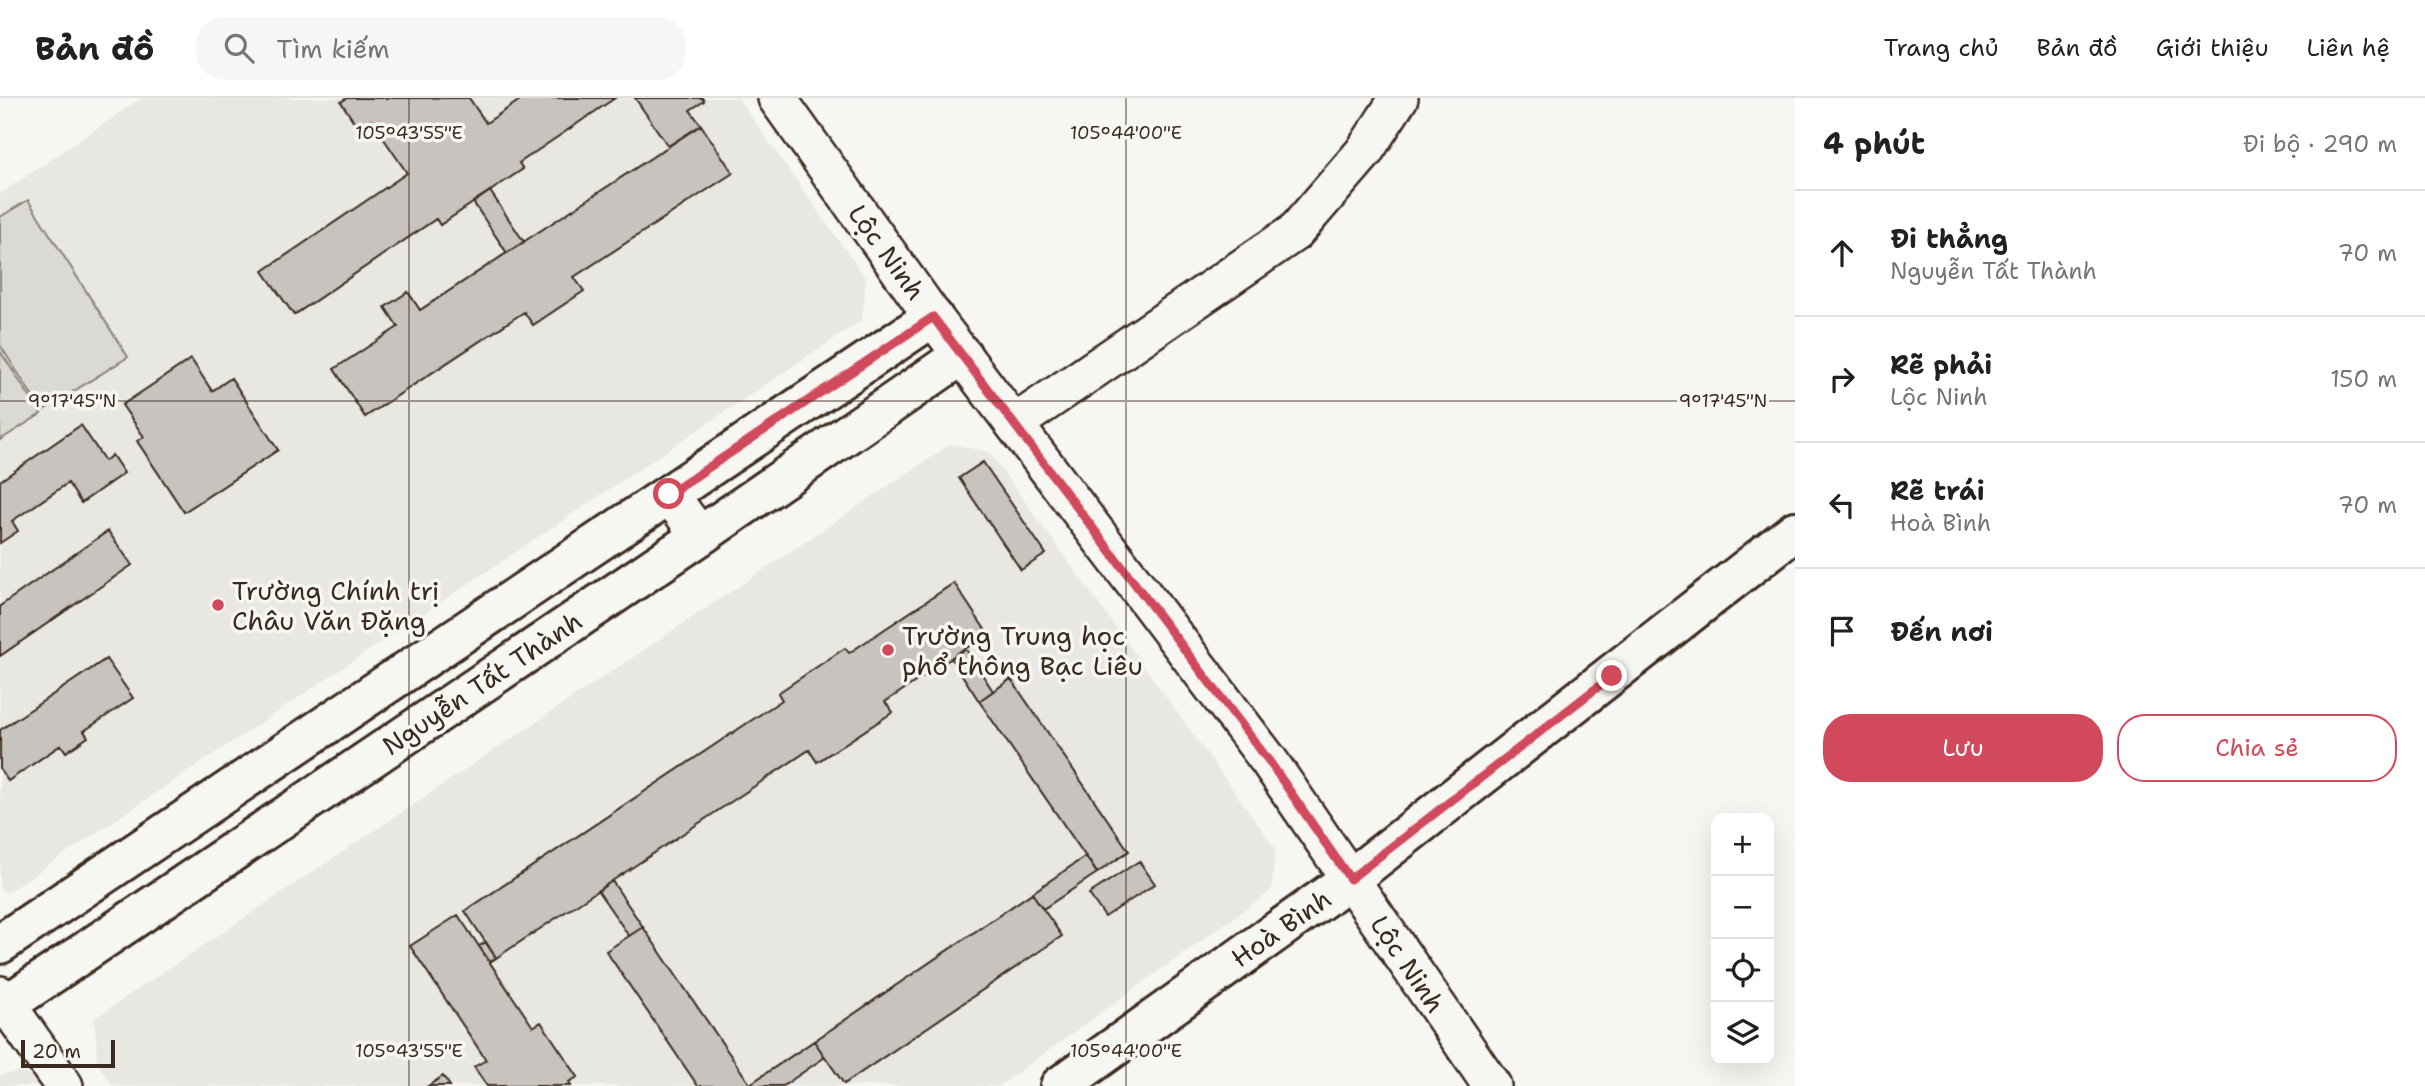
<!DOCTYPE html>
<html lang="vi">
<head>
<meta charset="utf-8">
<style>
	body { margin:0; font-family:"Shantell Sans",sans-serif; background:#f6f6f6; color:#202124 }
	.controls { position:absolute; right:21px; bottom:21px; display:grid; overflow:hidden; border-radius:14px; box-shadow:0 7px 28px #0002 }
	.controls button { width:63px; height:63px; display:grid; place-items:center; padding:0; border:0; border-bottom:2px solid #e0e0e0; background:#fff; color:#202124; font:35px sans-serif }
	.scale { position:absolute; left:21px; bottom:18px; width:94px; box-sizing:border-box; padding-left:7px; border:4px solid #3b2a1e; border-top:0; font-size:19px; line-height:24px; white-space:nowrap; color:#3b2a1e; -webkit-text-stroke:5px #f6f6f2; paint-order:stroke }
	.stop { position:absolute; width:21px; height:21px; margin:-16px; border:5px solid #d1495b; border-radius:50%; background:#fff }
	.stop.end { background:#d1495b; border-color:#fff; box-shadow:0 2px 7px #0008 }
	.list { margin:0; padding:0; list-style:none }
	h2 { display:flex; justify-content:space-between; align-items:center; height:91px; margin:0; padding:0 28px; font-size:30px }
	h2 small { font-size:23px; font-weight:400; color:#757577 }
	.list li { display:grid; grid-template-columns:46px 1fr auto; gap:21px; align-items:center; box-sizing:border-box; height:126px; padding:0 28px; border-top:2px solid #e0e0e0 }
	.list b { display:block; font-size:26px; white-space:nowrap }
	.list p { margin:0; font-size:23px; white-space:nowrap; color:#757577 }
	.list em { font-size:23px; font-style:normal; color:#757577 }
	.actions { display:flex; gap:14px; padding:21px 28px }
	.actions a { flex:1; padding:16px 0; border:2px solid #d1495b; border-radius:28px; text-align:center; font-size:24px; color:#d1495b }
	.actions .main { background:#d1495b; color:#fff }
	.icon { flex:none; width:38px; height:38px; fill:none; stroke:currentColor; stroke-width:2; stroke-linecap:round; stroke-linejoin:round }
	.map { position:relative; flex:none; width:1795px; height:988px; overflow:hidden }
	header { display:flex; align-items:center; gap:42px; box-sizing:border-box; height:98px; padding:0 35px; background:#fff; border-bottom:2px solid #e0e0e0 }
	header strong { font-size:33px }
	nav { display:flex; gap:38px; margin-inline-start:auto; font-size:24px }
	.search { width:490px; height:63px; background:#f6f6f6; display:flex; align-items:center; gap:18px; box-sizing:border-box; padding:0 24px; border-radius:28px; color:#757577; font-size:26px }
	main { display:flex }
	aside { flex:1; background:#fff }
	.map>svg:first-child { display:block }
	.built { fill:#e8e7e2 }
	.green { fill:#dad9d3; stroke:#8a8278; stroke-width:2 }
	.building { fill:#c8c3be; stroke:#3b2a1e; stroke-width:2 }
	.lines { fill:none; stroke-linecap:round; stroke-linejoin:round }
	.minor-casing { stroke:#3b2a1e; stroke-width:42 }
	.tertiary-casing { stroke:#3b2a1e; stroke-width:44 }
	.minor { stroke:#f6f6f2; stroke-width:37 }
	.tertiary { stroke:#f6f6f2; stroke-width:38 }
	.route { stroke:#d1495b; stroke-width:9 }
	.ticks { fill:none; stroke:#3b2a1e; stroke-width:2; stroke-opacity:0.45 }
	.poi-dot { fill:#d1495b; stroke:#f6f6f2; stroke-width:2.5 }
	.labels { text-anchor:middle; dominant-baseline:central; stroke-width:7; stroke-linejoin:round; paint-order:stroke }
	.street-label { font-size:26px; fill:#3b2a1e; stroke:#f6f6f2 }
	.poi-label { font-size:26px; fill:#3b2a1e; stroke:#f6f6f2; text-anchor:start }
	.ticks-label { font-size:18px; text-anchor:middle; fill:#3b2a1e; stroke:#f6f6f2; stroke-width:7; stroke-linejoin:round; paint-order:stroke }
</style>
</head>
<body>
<header>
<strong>Bản đồ</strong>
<div class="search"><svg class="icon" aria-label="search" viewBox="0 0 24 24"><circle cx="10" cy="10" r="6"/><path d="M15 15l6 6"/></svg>Tìm kiếm</div>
<nav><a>Trang chủ</a><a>Bản đồ</a><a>Giới thiệu</a><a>Liên hệ</a></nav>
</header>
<main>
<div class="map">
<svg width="1795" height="988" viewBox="0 0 1795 988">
	<rect width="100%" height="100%" fill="#f6f6f2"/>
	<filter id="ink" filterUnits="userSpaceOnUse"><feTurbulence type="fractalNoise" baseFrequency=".0143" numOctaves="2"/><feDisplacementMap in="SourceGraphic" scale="14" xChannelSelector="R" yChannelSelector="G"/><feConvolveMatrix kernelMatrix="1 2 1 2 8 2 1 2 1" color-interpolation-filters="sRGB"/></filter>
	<g filter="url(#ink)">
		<path class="built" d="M142,0H738L866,181L862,222L8,794L0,792V96Z
			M951,346L989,354L1275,750L1272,792L999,988H113L97,965L95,920Z
			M19,974L49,984L52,988H0V977Z"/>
		<path class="green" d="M28,102L128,259L42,313L0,247V119Z
			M0,253L41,316L0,342Z"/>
		<path class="building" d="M347,0H469L486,25L523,0H615L519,65L523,71L440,127L436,121L294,217L263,173L407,75L371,22L358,30L341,4Z
			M635,0H702L704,3L690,12L701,27L668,48Z
			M701,27L733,75L574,179L584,193L533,227L524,214L365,319L334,271L398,229L385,209L408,194L420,212Z
			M490,93L524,144L507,155L473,104Z
			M191,261L212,293L231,280L278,352L184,414L137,343L144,339L122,307Z
			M81,327L105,363L112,357L124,375L81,405L68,385L12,423L18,433L0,445V383Z
			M983,364L1046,456L1021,472L959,380Z
			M108,433L132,467L0,558V508Z
			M954,485L988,536L885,604L893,614L817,664L809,652L496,860L465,813L782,602L778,595L845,550L849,555Z
			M965,550L993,593L979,603L951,560Z
			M106,561L133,600L84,633L88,639L66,654L61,647L8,683L0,671V632Z
			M1011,581L1129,753L1097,775L979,603Z
			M1086,758L1097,775L1043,811L1032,795Z
			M1139,763L1155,786L1105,819L1089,796Z
			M612,783L643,829L629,838L598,793Z
			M1032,795L1062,838L844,986L814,943Z
			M458,817L533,929L541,924L578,979L569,984L571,988H487L474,969L486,962L410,848Z
			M643,829L750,986L751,988H698L606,853Z
			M486,844L496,860L490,864L479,848Z
			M814,943L825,959L783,988H751L750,986Z
			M443,978L450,988H428Z"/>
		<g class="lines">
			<defs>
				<path id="minor" d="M777,0L933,219L1269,663L1492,988
					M1014,326L1295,134L1364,54L1399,0
					M669,396L700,438
					M0,897L64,988"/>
				<path id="tertiary" d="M0,846L933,219
					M0,911L700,438L962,257
					M1060,988L1350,781L1795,433"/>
			</defs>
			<use href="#minor" class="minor-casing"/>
			<use href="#tertiary" class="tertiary-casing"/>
			<use href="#minor" class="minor"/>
			<use href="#tertiary" class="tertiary"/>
		</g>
	</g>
	<g class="lines" filter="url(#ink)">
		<path class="route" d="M669,396L933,219L1269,663L1350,781L1612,578"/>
	</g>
	<path class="ticks" d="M409,0V988M1126,0V988M0,303H1795"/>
	<g class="poi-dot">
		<circle cx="218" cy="507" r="7"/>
		<circle cx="888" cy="552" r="7"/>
	</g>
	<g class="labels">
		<g class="street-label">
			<text transform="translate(887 154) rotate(54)">Lộc Ninh</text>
			<text transform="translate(482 585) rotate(-34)">Nguyễn Tất Thành</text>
			<text transform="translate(1281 830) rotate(-35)">Hoà Bình</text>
			<text transform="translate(1408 866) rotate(56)">Lộc Ninh</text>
		</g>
		<g class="poi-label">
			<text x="232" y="492">Trường Chính trị<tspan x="232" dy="30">Châu Văn Đặng</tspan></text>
			<text x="902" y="537">Trường Trung học<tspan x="902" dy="30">phổ thông Bạc Liêu</tspan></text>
		</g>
	</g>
	<g class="ticks-label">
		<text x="409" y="41">105°43'55"E</text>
		<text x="1126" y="41">105°44'00"E</text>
		<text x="72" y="309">9°17'45"N</text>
		<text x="1723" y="309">9°17'45"N</text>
		<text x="409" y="959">105°43'55"E</text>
		<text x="1126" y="959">105°44'00"E</text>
	</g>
</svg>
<div class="controls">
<button>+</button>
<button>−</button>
<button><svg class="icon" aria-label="locate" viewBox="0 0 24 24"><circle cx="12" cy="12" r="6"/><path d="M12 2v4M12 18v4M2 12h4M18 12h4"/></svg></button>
<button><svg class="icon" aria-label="layers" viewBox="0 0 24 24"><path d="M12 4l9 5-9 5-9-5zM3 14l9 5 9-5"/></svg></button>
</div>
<div class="scale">20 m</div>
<div class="stop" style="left:669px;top:396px"></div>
<div class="stop end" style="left:1612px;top:578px"></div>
</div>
<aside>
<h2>4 phút<small>Đi bộ · 290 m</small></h2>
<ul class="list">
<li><svg class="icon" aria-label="ahead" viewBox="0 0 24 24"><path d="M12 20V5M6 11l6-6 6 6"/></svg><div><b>Đi thẳng</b><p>Nguyễn Tất Thành</p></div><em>70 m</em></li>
<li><svg class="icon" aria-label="right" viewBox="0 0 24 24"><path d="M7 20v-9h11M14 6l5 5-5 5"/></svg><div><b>Rẽ phải</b><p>Lộc Ninh</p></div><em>150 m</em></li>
<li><svg class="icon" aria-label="left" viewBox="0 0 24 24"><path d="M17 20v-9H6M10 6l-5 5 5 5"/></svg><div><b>Rẽ trái</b><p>Hoà Bình</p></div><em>70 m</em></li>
<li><svg class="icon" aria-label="arrive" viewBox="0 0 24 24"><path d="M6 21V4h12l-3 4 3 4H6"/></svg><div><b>Đến nơi</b></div></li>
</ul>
<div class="actions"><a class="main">Lưu</a><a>Chia sẻ</a></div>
</aside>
</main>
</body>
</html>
